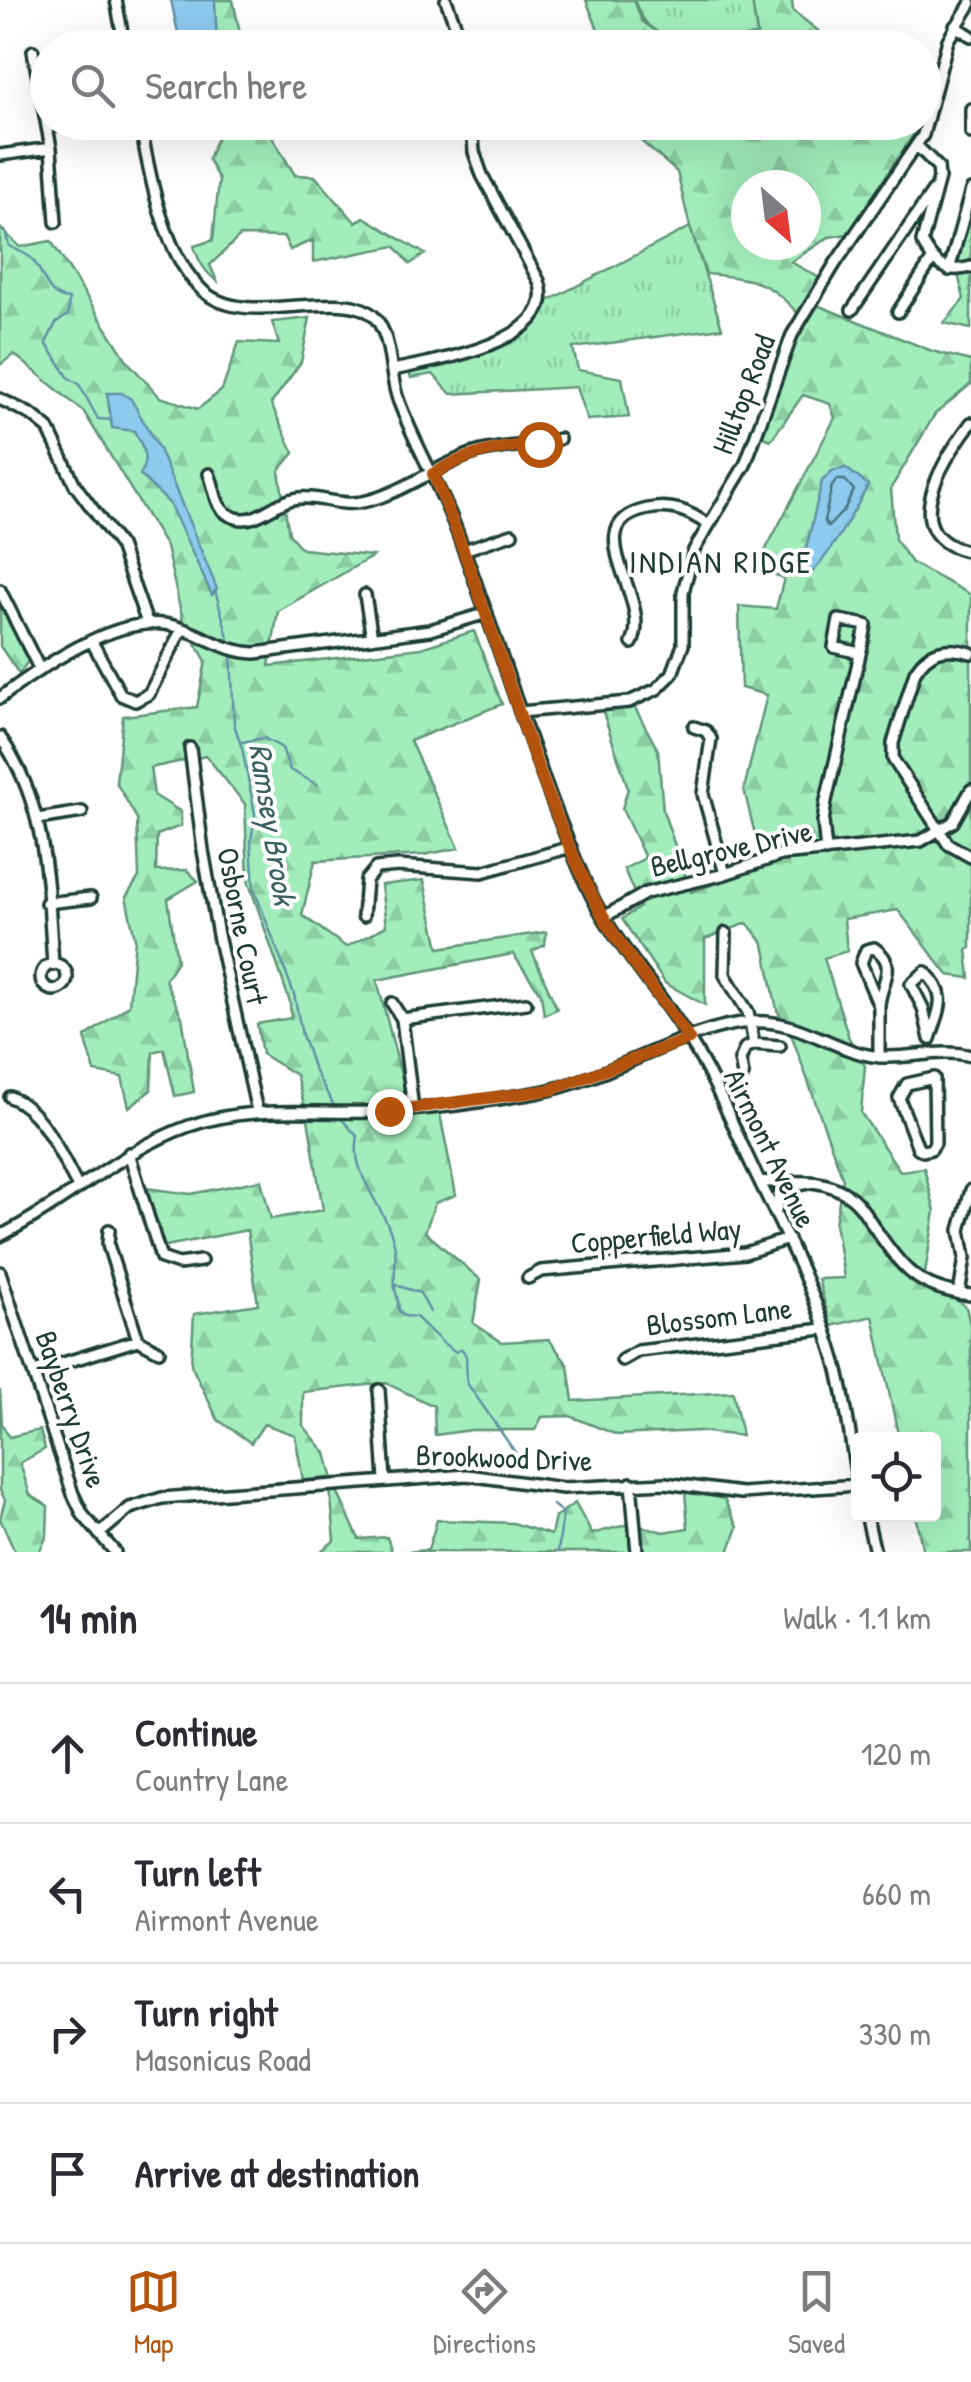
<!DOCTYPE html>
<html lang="en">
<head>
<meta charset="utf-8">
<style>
	body { margin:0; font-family:"Patrick Hand",sans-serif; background:#f7f7f7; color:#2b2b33 }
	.controls { position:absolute; right:30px; bottom:30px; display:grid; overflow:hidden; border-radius:10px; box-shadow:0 10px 40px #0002 }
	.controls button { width:90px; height:90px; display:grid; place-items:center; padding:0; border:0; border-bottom:2px solid #e1e1e2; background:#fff; color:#2b2b33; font:50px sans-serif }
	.compass { position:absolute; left:731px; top:170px; width:90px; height:90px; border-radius:50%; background:#fff; box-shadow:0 10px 40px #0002; rotate:152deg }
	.stop { position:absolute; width:30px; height:30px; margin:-22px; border:8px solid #b45309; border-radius:50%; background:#fff }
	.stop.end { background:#b45309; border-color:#fff; box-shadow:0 2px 10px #0008 }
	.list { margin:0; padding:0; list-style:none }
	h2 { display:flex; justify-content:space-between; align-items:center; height:130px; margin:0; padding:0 40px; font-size:42px }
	h2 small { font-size:32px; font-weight:400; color:#7c7c81 }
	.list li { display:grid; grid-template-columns:65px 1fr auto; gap:30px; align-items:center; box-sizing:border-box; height:140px; padding:0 40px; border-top:2px solid #e1e1e2 }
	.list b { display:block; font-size:38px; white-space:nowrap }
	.list p { margin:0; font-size:32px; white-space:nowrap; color:#7c7c81 }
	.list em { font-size:32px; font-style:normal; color:#7c7c81 }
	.icon { flex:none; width:55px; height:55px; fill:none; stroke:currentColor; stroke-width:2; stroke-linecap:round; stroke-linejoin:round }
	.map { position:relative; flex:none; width:971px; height:1552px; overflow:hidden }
	.search { position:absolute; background:#fff; box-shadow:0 10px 40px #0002; left:30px; right:30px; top:30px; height:110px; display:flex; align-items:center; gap:25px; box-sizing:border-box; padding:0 35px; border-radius:55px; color:#7c7c81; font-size:38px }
	.sheet { height:690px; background:#fff }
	nav { display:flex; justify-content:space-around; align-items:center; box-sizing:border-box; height:140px; border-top:2px solid #e1e1e2; background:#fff; font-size:28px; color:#7c7c81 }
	nav a { display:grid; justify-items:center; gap:5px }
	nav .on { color:#b45309 }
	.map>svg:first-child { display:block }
	.grass { fill:url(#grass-tufts); stroke:#619578; stroke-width:2.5 }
	.forest { fill:url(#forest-firs); stroke:#619578; stroke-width:2.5; fill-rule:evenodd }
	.water { fill:#8ec9ee; stroke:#6291a4; stroke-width:2.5 }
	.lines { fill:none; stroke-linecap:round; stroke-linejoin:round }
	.shore { stroke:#4b757e; stroke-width:2.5 }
	.stream { stroke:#6291a4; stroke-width:2.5 }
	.minor-casing { stroke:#1f3d34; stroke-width:16 }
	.minor { stroke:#fff; stroke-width:9 }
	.route { stroke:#b45309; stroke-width:12 }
	.labels { text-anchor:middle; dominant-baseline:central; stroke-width:8; stroke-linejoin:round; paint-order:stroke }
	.street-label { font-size:30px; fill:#1f3d34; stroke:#fff }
	.neighbourhood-label { font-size:32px; letter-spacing:2.5px; fill:#1f3d34; stroke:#fff }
	.water-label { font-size:32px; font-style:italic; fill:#3b6062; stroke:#fff }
</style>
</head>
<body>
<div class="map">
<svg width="971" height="1552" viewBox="0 0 971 1552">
	<defs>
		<pattern id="grass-tufts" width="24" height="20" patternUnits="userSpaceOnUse" patternTransform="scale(2.5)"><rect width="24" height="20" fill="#a3edbc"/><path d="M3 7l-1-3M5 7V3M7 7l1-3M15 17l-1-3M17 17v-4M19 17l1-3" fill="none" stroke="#8ccca2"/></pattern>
		<pattern id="forest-firs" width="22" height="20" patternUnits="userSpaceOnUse" patternTransform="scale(2.5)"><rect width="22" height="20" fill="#a3edbc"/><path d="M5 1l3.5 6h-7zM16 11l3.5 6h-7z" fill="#8ccca2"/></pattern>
	</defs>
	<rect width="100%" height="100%" fill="#fff"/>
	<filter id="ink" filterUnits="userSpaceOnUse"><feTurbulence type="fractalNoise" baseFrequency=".01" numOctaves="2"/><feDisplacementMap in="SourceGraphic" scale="20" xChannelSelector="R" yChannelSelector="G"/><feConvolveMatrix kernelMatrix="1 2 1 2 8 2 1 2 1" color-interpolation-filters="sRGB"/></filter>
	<g filter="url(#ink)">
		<path class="grass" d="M634,0H752L757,34C706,49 657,62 634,0Z
			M690,227L722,328L573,348L578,370L622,378L629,417L587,420L576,387L451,394L433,374L411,378L407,365L522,329L546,302Z"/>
		<path class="forest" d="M172,0H233L243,47H181Z
			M586,0H634L642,21L678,47H605Z
			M752,0H792L793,11L839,47H711L757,34Z
			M263,122L295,175L315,176L356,223L364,217L425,254L410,264L395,246L313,262V240L290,250L284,237L240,236L210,265L217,281C204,272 198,260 194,246L213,240L219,180L208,159L219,133L216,123Z
			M634,123H921L848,234L829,237L791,262L823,280L812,303L932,351L971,361V384L935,414L891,488L895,539L912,563L971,595V948L967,950L970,978L948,975L898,910L844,919L847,951L824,958L849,1038L865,1066L861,1113L900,1171L924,1168L935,1211L925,1274L966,1307L971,1329V1552H923L915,1515L934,1514V1440L899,1439L873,1316L831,1326L818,1279L844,1278L835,1223L843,1179L793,1039L777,1010L764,944L747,923L705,939V1005L665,983L622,919L640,907L624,869L645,858L622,809L628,788L602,709L635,708L658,750L663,811L691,892L763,868L744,789L767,695L741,688L739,606L776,609L784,578L756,568L835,418L830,404L803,395L771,440L756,434L802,318C768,280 756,279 706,274L690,227L677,172L642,142ZM746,185H806V245H746Z
			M971,205V329L944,323L964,299L954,257Z
			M0,228L20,247L51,241L128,362L160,397L198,409L222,390L239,342L279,344L272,322L310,318L301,362L271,404L294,453L279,471L289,534L302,549L373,556L278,611L269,666L421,648L474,631L502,704L410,741L459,848L423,855L315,861L302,915L346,947L386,926L381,885L424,880L439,948L546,932L545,945L532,951L557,1009L544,1015L541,994L513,954L377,980L411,1114L439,1109L456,1195L435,1203L425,1232L481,1280L473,1323L502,1342L549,1339L568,1365L573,1401L733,1392L742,1436L698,1431L617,1435L570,1416L542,1417L535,1430H471L435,1435L434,1406L386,1383L303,1392V1425L326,1453L335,1487L359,1539L387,1537L392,1552H320L335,1540L329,1478L303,1481L295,1435L264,1424L251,1443L218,1420L191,1365L194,1314L258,1304L247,1230L161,1247L146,1188L191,1194L261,1180L271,1219L323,1210L308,1119L296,1075L262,1054L257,1024L291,1018L290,1002L248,880L245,804L206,756L150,768L154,795L181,812V826L157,835L156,871L187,870L198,881L168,899L177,961L165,980L182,1017L194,1092L175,1096L164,1049L153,1052L151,1090L129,1107L122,1077L95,1072L85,1037L129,1005L135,938L126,897L139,877L137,819L116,782L123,716L197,707L206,661L183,621L166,547L84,412L14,354L0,365Z
			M0,601L29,660L19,674L0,646Z
			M0,1390L2,1424L9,1437L40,1430L45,1449L20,1463L30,1495L48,1506L47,1536L39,1552H15L0,1519L5,1500L0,1490Z
			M685,1491L724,1499L738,1527L729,1552H403L428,1550L437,1520L513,1523L551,1535L555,1517L575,1503L592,1534L629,1524L664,1532L688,1528Z"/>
		<path class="water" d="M171,0H215L217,47H181Z
			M107,393H122L131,399L159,449L217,589L212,595L169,503L140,475C149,459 143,445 134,431L112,428Z
			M846,468L868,485C859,503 822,569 807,576L803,562L822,481L832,471Z"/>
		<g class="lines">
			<path class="shore" d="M837,480H845L854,490L844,510L828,527L824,521L832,486Z"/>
			<path class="stream" d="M5,231L9,246C16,250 26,253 31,258C46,273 44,297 69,299L68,315L56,323L46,343L69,378L79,384L98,419L112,420
				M215,590L230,644
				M231,652L234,724L242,748L255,814L251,842L254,889L294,994L302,1035L314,1070L336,1109
				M242,742L264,738L282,748L290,770L318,785
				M339,1116L358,1137C349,1177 389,1209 395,1248C397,1261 393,1276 395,1289C397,1297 399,1301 399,1311L405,1316L416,1317C430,1330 440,1343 456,1352L462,1349L466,1356L467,1383L526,1468
				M396,1285L420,1293L430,1312
				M553,1505L563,1513L558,1552"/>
			<defs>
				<path id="minor" d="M116,0L125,48
					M446,0L464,48
					M955,26L971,36
					M971,109V133
					M140,122C149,173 163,253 202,290C248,334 353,278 379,323C393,347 389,377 399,402C415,445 440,486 456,529C501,647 535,769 586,884C612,942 657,987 690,1041C715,1080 732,1124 752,1166C784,1231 819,1299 838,1370C847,1407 851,1446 858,1483
					M47,127L68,122
					M916,145L938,167L939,178L922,242C934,264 945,274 971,267
					M51,148L56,222
					M0,155L51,148L33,51
					M949,270L971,190
					M852,310L933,191
					M898,312L932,260
					M393,370C433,361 561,342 539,281L482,175L474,152L472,122
					M0,399L32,415L48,428L75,485L120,546L147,623
					M971,423C943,460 893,537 971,552
					M209,474C217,491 213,511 236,518C257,524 273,503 293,499C316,494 338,507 362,502C403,494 436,465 475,453C503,444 532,448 559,439
					M464,550L512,534
					M0,590L40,670
					M365,595L372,638
					M92,642L121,695L135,701L149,694L182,629
					M632,643C654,598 573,524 648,509C672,504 688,511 707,524
					M971,653C946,646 929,649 915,672L893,743V759L948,844L971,857
					M0,698C41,667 121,611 174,626C203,634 224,652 255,653L430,630L487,613
					M520,712L629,702L657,689L672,674L683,645V592L694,550L745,465L792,335L835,264L923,135L948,40L971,3
					M694,727L706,731L711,739L703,794L725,874
					M0,737C47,803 48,886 53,965
					M190,748L203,850L218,935L257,1111
					M38,819L82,812
					M826,851L823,822L826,801L863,641L866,625L839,620L834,647L860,653
					M46,903L91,898
					M363,916L366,880L376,868L398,866L482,872L571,847
					M604,917L646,893L725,874L781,855L921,841L953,822L971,790
					M726,933L725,975L748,1012L754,1044
					M874,948C900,965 880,983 879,1006L861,963L866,950Z
					M41 977a13 13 0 1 1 26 0a13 13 0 1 1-26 0Z
					M925,972C950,996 939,1009 930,1039L923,1008L911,984Z
					M392,1003L402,1019L413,1109
					M402,1019L526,1003
					M879,1057V1006
					M743,1075L740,1060L745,1048L754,1044L780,1046
					M934,1078L935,1143L931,1149L923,1151L918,1148L899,1098L907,1084Z
					M10,1097C45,1112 60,1156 78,1187
					M129,1153L161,1258L179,1264L201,1261
					M760,1181C790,1185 813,1175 843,1192C858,1200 865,1213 874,1227C903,1269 917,1289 971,1295
					M776,1211L779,1195L794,1186L809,1183
					M109,1230L108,1245L138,1340
					M0,1236C66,1203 119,1151 189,1126C249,1105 308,1114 369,1112C424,1111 481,1102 535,1093C607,1081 681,1028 750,1022C797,1018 830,1049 873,1056C906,1061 939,1047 971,1056
					M0,1272L73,1494L83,1515L115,1552
					M528,1278L541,1271L745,1253L788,1239
					M959,1294L965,1258L960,1230L971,1190
					M622,1360L638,1351L823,1329
					M34,1372L138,1340L159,1351
					M379,1390L385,1480
					M631,1483L637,1552
					M866,1514L875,1552
					M99,1534L130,1508L162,1498L467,1475L563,1488L665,1483L741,1493L858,1485"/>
			</defs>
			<use href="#minor" class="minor-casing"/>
			<use href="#minor" class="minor"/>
		</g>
	</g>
	<g class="lines" filter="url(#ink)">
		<path class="route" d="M389,1111L550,1090L689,1039C658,993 620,951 595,901C526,766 494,614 433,474C468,453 498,447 539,444"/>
	</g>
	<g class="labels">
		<g class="street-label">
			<text transform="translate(743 394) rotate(-69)">Hilltop Road</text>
			<text transform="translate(731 848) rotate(-13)">Bellgrove Drive</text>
			<text transform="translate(243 926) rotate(79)">Osborne Court</text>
			<text transform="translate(771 1148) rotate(64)">Airmont Avenue</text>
			<text transform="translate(656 1235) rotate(-5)">Copperfield Way</text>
			<text transform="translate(719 1316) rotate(-7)">Blossom Lane</text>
			<text transform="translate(72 1409) rotate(71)">Bayberry Drive</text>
			<text transform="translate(504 1457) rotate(2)">Brookwood Drive</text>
		</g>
		<g class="neighbourhood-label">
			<text x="721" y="561">INDIAN RIDGE</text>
		</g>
		<g class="water-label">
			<text transform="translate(273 824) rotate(81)">Ramsey Brook</text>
		</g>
	</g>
</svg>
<div class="controls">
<button><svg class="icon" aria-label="locate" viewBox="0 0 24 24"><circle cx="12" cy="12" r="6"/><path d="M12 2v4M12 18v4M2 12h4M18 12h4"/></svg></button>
</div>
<svg class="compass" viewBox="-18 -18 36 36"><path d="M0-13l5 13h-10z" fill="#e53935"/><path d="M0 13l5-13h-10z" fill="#7c7c81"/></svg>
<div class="stop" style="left:539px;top:444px"></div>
<div class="stop end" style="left:389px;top:1111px"></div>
<div class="search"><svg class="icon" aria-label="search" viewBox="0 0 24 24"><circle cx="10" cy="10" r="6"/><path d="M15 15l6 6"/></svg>Search here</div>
</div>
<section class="sheet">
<h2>14 min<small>Walk · 1.1 km</small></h2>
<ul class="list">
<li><svg class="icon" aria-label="ahead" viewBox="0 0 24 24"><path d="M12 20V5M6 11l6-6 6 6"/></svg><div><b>Continue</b><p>Country Lane</p></div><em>120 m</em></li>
<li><svg class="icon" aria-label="left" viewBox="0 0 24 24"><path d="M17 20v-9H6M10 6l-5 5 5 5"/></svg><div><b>Turn left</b><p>Airmont Avenue</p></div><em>660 m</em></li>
<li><svg class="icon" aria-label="right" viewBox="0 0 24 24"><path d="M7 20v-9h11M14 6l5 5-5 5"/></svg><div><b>Turn right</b><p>Masonicus Road</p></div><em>330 m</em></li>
<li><svg class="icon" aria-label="arrive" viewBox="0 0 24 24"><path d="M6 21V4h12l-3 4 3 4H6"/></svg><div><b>Arrive at destination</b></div></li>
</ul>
</section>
<nav>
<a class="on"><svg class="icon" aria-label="map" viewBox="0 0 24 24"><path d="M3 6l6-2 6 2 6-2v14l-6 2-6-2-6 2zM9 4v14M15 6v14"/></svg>Map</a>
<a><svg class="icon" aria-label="directions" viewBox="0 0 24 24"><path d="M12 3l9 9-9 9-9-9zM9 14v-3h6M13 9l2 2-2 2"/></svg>Directions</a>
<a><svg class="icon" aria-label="saved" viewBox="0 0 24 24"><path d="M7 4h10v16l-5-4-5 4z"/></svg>Saved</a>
</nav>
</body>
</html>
